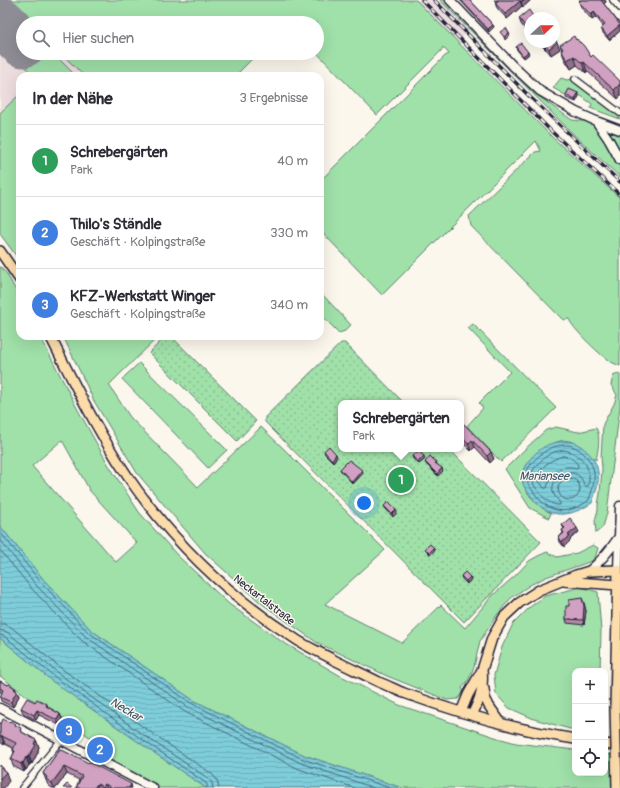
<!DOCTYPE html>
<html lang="de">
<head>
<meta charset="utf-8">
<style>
	body { margin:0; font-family:Pangolin,sans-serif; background:#f7f7f7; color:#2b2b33 }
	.controls { position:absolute; right:12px; bottom:12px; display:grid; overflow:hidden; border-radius:8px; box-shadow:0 4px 16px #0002 }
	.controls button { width:36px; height:36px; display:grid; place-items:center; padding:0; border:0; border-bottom:1px solid #e1e1e2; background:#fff; color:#2b2b33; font:20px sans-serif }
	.compass { position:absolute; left:524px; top:12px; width:36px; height:36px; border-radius:50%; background:#fff; box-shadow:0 4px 16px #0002; rotate:68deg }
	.you { position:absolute; left:364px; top:503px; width:14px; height:14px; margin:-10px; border:3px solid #fff; border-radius:50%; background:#1a73e8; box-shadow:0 0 0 6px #1a73e833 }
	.badge { display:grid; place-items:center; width:26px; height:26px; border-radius:50%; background:#1a73e8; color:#fff; font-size:13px; font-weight:700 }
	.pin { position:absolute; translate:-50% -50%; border:2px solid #fff; box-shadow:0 1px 4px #0006 }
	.popup { position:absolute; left:338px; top:400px; width:126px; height:52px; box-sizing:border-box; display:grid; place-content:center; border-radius:8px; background:#fff; filter:drop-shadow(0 1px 3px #0005); font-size:13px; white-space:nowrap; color:#7c7c81 }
	.popup b { font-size:15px; color:#2b2b33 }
	.popup::after { content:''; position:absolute; left:50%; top:100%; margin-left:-8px; border:8px solid transparent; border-top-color:#fff }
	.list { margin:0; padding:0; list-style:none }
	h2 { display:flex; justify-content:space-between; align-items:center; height:52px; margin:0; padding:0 16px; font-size:17px }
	h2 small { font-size:13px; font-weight:400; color:#7c7c81 }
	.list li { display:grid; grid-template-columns:26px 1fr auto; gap:12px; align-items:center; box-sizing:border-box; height:72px; padding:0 16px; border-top:1px solid #e1e1e2 }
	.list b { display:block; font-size:15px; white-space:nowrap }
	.list p { margin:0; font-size:13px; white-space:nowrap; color:#7c7c81 }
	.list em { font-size:13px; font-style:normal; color:#7c7c81 }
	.icon { flex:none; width:22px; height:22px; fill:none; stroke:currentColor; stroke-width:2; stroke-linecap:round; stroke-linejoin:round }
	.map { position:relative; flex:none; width:620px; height:788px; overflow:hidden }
	.search { position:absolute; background:#fff; box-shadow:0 4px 16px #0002; left:16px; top:16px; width:308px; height:44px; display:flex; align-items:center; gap:10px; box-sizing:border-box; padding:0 14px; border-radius:22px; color:#7c7c81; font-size:15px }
	.panel { position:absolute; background:#fff; box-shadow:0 4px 16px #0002; left:16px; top:72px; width:308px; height:268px; border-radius:12px }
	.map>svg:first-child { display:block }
	.built { fill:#eedddf }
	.green { fill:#a0e0a9; stroke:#618172; fill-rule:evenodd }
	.garden { fill:url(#garden-dots); stroke:#618172 }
	.water { fill:url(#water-rules); stroke:#59899a }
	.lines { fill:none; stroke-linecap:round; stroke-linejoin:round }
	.shore { stroke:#47667b; stroke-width:1 }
	.runway { stroke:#8e8c94; stroke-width:49 }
	.street-casing { stroke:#22223b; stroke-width:8 }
	.secondary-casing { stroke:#22223b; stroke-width:11 }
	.primary-casing { stroke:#22223b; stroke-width:12 }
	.street { stroke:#fbf7ec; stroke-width:5.5 }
	.secondary { stroke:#fbf7ec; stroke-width:8 }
	.primary { stroke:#fddcac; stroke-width:9 }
	.rail-casing { stroke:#22223b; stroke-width:3.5 }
	.rail { stroke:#fbf7ec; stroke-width:2; stroke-dasharray:6; stroke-linecap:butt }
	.primary-bridge-casing { stroke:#22223b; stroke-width:12; stroke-linecap:butt }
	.primary-bridge { stroke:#fddcac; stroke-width:9 }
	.wall { fill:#b48aa6; stroke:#22223b }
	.shaded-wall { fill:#927187; stroke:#22223b }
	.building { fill:#d1a1c1; stroke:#22223b }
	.labels { text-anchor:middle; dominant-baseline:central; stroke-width:3; stroke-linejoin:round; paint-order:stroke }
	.street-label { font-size:11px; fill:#22223b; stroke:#fbf7ec }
	.water-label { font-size:12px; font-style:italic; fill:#3e556b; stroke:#fbf7ec }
</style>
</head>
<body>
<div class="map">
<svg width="620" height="788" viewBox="0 0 620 788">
	<defs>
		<pattern id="garden-dots" width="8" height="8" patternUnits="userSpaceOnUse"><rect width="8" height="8" fill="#a0e0a9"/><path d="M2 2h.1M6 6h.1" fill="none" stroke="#8ac092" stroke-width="1.8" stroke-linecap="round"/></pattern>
		<pattern id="water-rules" width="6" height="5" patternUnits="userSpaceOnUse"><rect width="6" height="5" fill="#7ecdda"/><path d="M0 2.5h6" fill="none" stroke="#6db0bc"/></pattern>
	</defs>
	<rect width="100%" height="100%" fill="#fbf7ec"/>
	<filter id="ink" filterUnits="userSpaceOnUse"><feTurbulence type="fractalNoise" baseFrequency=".025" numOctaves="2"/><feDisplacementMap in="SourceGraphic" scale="8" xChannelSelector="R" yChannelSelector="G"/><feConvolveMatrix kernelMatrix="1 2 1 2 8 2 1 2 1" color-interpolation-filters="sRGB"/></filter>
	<g filter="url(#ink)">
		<path class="built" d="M0,0H114L136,23H23V53H166L189,76H20V174L0,153Z
			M416,0H440L470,30L458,42Z"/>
		<path class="green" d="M8,0H416L553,138L620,198V366C616,364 612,363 608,360C599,354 572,328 569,319L563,320L471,226L469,216L535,152L541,151L536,141L382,295L320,230V181L445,56L449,54L443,47L441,51L377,115L317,53V23H31Z
			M440,0H445L470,28L534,93L572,120L620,125V177L572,133Z
			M0,1L23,24V53H53L76,76H34L0,41Z
			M61,53H258L235,76H84Z
			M561,78L567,80L572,79L620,115V119L590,108L592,104L581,96L569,90L565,95L553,88Z
			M20,94V261L0,234V113Z
			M0,266L7,274L20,298V336H40L78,410L108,464L139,512L177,555L229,604L281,641L339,675L399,705L498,738L516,743L575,750V773H605V754L620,756V788H402L304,755L193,700L91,630L43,579L0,526ZM62,440L90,491L137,543L116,562L32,466Z
			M320,292L351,325L345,331L339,333L320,314Z
			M473,324L556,408L501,462L467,426L483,408L479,403L510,372L468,328Z
			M63,336H159L119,375L109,385L130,417L198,487L261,427L285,450L385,550L325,604L402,643L441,605L465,628L493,595L516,575L529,561L538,556L547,552L557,557L577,553L593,545L598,548L596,555L592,561L546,577L530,585L511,598L497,615L480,641L474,667L468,681L462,688L464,692L458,699L447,700L387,676L316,642L262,604L205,553L137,473L94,401Z
			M139,363L227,450L208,468L122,379Z
			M618,374L620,375V406L607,513L603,527L596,533L595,520L598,510V505L600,493L602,469L601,456L603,424L614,404L617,395L611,385L613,376Z
			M556,427L578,432L596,428C601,436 598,451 596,460C587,455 582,443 569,441C562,439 553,443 546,447C526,459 513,474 530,496C536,503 542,509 551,513L549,518L530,508L505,469L525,449L546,430Z
			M581,587L598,592L601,631L600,671H575V729H570L534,719L509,708L496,694L494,675L502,647L513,624L530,607L545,596Z
			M0,638L52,681L137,741L206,788H147L102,757L106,749L51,709L29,698L0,676Z"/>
		<path class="garden" d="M166,336H171L256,421L237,441L149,353Z
			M341,343H345L404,403H341V449H449L541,542L464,622L265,422V417Z"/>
		<path class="water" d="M562,441C566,441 571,441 575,443C586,448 597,460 598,472C600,482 595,494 592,503C569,518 548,520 531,496C528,492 523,486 522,480C520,466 538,448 550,444C554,443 558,442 562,441Z
			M0,526L43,579L91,630L193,700L304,755L402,788H206L203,786L137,741L52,681L0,638Z"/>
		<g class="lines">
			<path class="shore" d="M563,445C566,445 570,445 572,446C583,450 593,462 594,473C595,482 592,493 588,501C566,516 548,514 533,491C529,486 525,481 526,474C528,464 542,452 551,448C554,446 559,446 563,445Z
				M563,450C581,452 593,468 588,486H585C583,483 582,478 579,476C568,467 550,479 553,492C554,496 558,500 560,503V505C549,506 540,494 534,485C533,482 531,480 531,476C532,467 546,455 554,452C557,451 560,451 563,450Z
				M563,456C570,457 574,459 578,465V467L577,468C559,464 551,472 547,488H544L537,478C540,466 552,459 563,456Z
				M558 489a11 11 0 1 1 22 0a11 11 0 1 1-22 0Z
				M0,532L40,581L88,632L191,703L303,759L390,788
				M0,540L36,585L85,636L188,707L301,763L374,788
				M0,550L32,589L81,640L185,712L299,769L355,788
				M0,624H5L11,627L62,669L146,729L212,774L217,780L219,788
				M0,630L7,632L58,673L142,734L209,779L212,783L213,788
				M0,635L4,636L55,677L140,738L206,783L207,785V788"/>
			<path class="runway" d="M0,21L23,43"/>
			<defs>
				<path id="street" d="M613,0L620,8
					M575,79L620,113
					M22,788L61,740"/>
				<path id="secondary" d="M450,0L513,66L540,91L576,112L596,121L620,130
					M596,121L609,140L620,160
					M618,570L620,506
					M589,571C601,561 610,550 618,538
					M0,708L153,788"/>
				<path id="primary" d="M0,251L20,280
					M50,336C77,389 103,443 138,491C181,550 236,601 297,640C309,648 322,653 334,660C350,668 365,675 381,683C389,686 396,690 404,693C459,713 517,730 575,739
					M563,581L618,585
					M484,689L485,698L489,706L501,723
					M461,712L468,695L482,670L492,638L504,617L519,603L539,590L576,575L589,571L618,570L615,707
					M472,715C480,699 484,689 482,670
					M605,744L620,746"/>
			</defs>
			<use href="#street" class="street-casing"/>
			<use href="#secondary" class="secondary-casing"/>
			<use href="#primary" class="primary-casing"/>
			<use href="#street" class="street"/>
			<use href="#secondary" class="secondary"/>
			<use href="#primary" class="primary"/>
			<defs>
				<path id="rail" d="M422,0L551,131L620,195
					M434,0L530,97L620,182"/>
			</defs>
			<use href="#rail" class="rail-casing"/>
			<use href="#rail" class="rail"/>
			<defs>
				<path id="primary-bridge" d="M615,707L617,788"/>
			</defs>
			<use href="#primary-bridge" class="primary-bridge-casing"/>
			<use href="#primary-bridge" class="primary-bridge"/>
		</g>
		<path class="wall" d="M460,0H470L493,25L494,27L489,32Z
			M494,0H530V1L523,7L522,6L507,19L497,8L495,3L496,2Z
			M579,0H605L606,2L604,4L620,24V31L609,40L603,33L601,28L603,26L596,17L592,20L581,7L579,2L580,1Z
			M519,18H530V36L521,24Z
			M576,40L580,43L591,57L620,81V97L618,99L587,71L586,73L577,65L571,69L565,60L561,50H562L560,45Z
			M539,42H554L560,49L551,55L546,49H545Z
			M516,47L529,54L524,58L517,50Z
			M578,93L579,96L576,102L566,98V95Z
			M461,426L491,452L494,459L490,463L475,447L471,451L461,441Z
			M324,451L337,457L333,462L325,454Z
			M412,456L425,459L419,464L413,459Z
			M425,462H436L437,464L443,471L438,476L426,464Z
			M340,469L362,470L363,473L353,484L341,471Z
			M384,506L396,510L397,513L393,517L385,508Z
			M562,525L579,532L570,539L571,540L564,547L560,542L558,538L563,533L562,530L564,529Z
			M461,576L470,577L471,579L467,584L462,579Z
			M584,603L586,611L584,625L567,623L566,619L569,606Z
			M0,681L8,685L15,688L19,696L13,707L1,701L0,697L2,693L0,692Z
			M35,702L47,704L48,707L60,714L62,719L59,725L39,715L36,720L23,713L21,708Z
			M0,723L17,726L22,732L36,740L39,747L38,750V752L32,764L31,763L30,765H29L26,770H25L24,772L13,766L11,759L14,753L13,750V748L5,744L4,745L0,742Z
			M59,726L77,732L72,739L61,731Z
			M60,749L132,788H76L79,780L67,774L56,788H52L48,785L43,773Z"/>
		<path class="shaded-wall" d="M524,0H530V1L523,7L521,2Z
			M601,0H605L606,2L602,5Z
			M520,1L522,6L507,19L505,14Z
			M594,12L596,17L592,20L591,15Z
			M493,25L494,27L489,32L488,29Z
			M620,25V31L609,40L607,36Z
			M509,33L510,35L505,40L504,37Z
			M557,42L560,49L551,55L549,49Z
			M543,43H544L546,49H545Z
			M528,52L529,54L524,58L523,56Z
			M574,56L577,65L571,69L567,60Z
			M584,62L587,71L586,73L582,63Z
			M620,84V97L618,99L614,90Z
			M578,93L579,96L576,102L575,100Z
			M472,440L475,447L471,451L468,444Z
			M491,452L494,459L490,463L487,456Z
			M336,454L337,457L333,462L332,460Z
			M424,456L425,459L419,464L418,462Z
			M442,468L443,471L438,476L437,474Z
			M362,470L363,473L353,484L352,482Z
			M396,510L397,513L393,517L392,514Z
			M577,528L579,532L570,539L571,540L564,547L562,542L568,535Z
			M434,548L435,550L430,555L429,553Z
			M470,577L471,579L467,584L466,581Z
			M582,598L584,603L586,611L584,625L583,620Z
			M15,688L19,696L13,707L11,702Z
			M37,710L39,715L36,720L34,715Z
			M60,714L62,719L59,725L57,720Z
			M76,727L77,732L72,739L71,734Z
			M2,736L5,744L4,745L2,737Z
			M36,740L39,747L38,750V752L32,764L29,756Z
			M28,756L31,763L30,765L27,758Z
			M26,757L29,765L26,770L23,763Z
			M22,762L25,770L24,772L21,764Z
			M64,767L67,774L56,788H54L52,783Z
			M3,768L5,772H6L9,781L4,788H0V779L2,769Z
			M97,784L98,788H94Z
			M105,784L107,788H104L103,787Z
			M131,784L132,788H129Z"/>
		<path class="building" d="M461,0H470L493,25L488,29Z
			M497,0H524L521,2L520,1L505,14L495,3L498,1Z
			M581,0H601L620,25L607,36L601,28L605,25L594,12L591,15L579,2Z
			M529,10L534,18H530V33L519,18Z
			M506,28L509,33L504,37L500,32Z
			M574,36L576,40L577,39L580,43V42L584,46L591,57L593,55L620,81V84L614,90L584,62L582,63L574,56L567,60L561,50L563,49L560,45Z
			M554,38L557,42L549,49L544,43H543L542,42H554Z
			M521,43L528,52L523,56L516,47Z
			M569,89L578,93L575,100L566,95Z
			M464,424L491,452L487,456L472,440L468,444L461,436V426Z
			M329,446L336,454L332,460L324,451Z
			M418,451L424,456L418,462L412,456Z
			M430,456L436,462L435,463L442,468L437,474L425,462Z
			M349,460L362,470L352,482L340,469Z
			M388,502L396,510L392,514L384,506Z
			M570,518L577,528L568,535L570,536L562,542L558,538L564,533L562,530L565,528L562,525Z
			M430,544L434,548L429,553L425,549Z
			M465,572L470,577L466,581L461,576Z
			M582,598L584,606L583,620L566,619V606H569V600Z
			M0,681L8,685L9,684L15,688L14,689L17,691L11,702L0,697L3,690L0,688Z
			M27,698L35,702L37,699L47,704L46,706L60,714L57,720L37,710L34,715L21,708Z
			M3,719L9,722L10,721L16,724L15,725L21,728L20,731L36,740L34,744L36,745L29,756H28L27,758L26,757L23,763L22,762L21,764L11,759L15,751L13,750L16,743L2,736V737L0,736V723L1,724Z
			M64,719L76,727L71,734L59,726Z
			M60,749L76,757V756L88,763L89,762L131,784L129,788H112L105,784L103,787L97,784L94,788H76L82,776L64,767L52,783L46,779L47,777L43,773Z
			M0,765L3,768L2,769L6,772L0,779Z
			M67,784L72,788H63Z"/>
	</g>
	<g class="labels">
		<g class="street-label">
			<text transform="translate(264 600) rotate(38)">Neckartalstraße</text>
		</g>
		<g class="water-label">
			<text x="544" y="476">Mariansee</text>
			<text transform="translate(126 710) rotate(31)">Neckar</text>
		</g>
	</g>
</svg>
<div class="controls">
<button>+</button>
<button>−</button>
<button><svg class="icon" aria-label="locate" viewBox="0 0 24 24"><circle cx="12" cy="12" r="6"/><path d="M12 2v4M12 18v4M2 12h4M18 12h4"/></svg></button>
</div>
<svg class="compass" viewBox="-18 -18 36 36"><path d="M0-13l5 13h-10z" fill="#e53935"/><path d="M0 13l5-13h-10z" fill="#7c7c81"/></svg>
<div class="you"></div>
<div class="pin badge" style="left:401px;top:480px;background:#2e9e5b">1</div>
<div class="popup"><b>Schrebergärten</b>Park</div>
<div class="pin badge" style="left:100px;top:750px;background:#3f7fe0">2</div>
<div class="pin badge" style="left:69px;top:731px;background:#3f7fe0">3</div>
<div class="search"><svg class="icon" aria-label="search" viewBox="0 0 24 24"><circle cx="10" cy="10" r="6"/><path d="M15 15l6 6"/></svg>Hier suchen</div>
<section class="panel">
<h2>In der Nähe<small>3 Ergebnisse</small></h2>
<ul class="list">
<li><span class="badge" style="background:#2e9e5b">1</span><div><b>Schrebergärten</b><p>Park</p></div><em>40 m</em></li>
<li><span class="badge" style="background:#3f7fe0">2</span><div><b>Thilo's Ständle</b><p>Geschäft · Kolpingstraße</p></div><em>330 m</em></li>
<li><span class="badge" style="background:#3f7fe0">3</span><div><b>KFZ-Werkstatt Winger</b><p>Geschäft · Kolpingstraße</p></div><em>340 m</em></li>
</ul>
</section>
</div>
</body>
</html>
